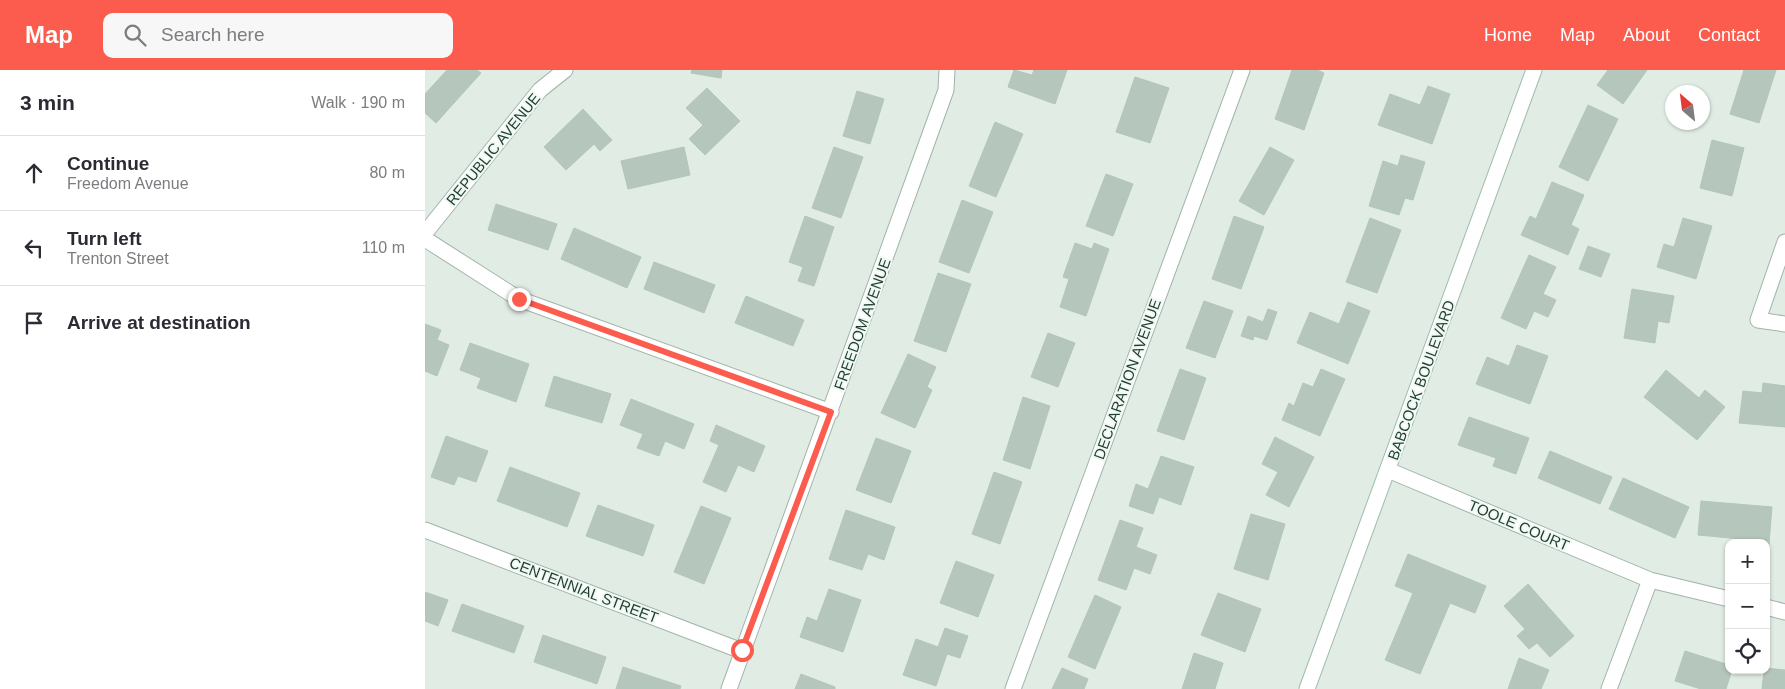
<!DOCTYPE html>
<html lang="en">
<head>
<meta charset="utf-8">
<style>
	body { margin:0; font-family:Arial,sans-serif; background:#f7f7f7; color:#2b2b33 }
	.controls { position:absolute; right:15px; bottom:15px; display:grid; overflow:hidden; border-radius:10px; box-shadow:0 1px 4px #0004 }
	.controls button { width:45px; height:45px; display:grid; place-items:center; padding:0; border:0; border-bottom:1px solid #e1e1e2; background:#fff; color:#2b2b33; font:25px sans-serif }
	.compass { position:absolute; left:1240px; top:15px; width:45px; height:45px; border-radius:50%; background:#fff; box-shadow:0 1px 4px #0004; rotate:332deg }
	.stop { position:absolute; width:15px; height:15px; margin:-11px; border:4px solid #fb5c4e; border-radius:50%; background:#fff }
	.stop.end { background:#fb5c4e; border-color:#fff; box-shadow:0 1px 5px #0008 }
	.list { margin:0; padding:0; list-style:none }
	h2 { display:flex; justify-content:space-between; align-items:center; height:65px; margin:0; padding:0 20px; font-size:21px }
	h2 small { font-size:16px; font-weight:400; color:#7c7c81 }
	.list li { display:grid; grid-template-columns:32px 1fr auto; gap:15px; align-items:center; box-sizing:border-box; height:75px; padding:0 20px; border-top:1px solid #e1e1e2 }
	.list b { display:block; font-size:19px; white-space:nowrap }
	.list p { margin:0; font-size:16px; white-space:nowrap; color:#7c7c81 }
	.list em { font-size:16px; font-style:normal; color:#7c7c81 }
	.icon { flex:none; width:28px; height:28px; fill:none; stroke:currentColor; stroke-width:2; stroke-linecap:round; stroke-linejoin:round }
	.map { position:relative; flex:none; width:1360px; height:619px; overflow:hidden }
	header { display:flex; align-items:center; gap:30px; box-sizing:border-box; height:70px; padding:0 25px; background:#fb5c4e; color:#fff }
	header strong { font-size:24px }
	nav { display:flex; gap:28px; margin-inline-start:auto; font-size:18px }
	.search { width:350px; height:45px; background:#f7f7f7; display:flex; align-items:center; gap:12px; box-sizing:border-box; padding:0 18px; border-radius:10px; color:#7c7c81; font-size:19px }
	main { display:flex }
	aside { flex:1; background:#fff }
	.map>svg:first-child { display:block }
	.building { fill:#b5c7bd; stroke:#b2c6ba }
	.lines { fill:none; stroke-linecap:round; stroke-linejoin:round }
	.street-casing { stroke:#a2b4aa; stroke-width:17 }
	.secondary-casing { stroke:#a0bbad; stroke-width:17 }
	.street { stroke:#fff; stroke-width:15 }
	.secondary { stroke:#fff; stroke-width:15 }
	.route { stroke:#fb5c4e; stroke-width:6 }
	.labels { text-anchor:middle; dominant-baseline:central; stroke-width:4; stroke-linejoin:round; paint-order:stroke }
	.street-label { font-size:15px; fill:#1f3d30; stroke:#f0f8f3 }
</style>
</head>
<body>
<header>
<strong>Map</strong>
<div class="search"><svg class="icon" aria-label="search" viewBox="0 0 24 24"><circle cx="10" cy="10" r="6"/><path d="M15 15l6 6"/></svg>Search here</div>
<nav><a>Home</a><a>Map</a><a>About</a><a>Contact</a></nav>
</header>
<main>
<aside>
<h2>3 min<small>Walk · 190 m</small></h2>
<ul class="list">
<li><svg class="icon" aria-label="ahead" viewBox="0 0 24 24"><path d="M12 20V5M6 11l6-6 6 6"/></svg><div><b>Continue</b><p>Freedom Avenue</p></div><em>80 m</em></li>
<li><svg class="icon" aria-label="left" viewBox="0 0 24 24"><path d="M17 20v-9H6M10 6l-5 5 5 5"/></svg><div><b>Turn left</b><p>Trenton Street</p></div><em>110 m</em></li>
<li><svg class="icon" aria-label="arrive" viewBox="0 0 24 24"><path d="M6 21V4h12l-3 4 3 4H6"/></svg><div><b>Arrive at destination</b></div></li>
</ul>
</aside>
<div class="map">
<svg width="1360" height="619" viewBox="0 0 1360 619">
	<rect width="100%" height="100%" fill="#e0ece4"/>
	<path class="building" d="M22,0H52L56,3L11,53L0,43V24Z
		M267,0H297L296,8L266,3Z
		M589,0L607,5L609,0H642L630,34L583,17Z
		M867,0H892L899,3L879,60L850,49Z
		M1183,0H1222L1198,34L1172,15Z
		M1319,0H1351L1334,53L1305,44Z
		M710,7L744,18L725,73L691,62Z
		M1003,16L1025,24L1007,74L953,55L965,24L995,35Z
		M282,18L315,51L280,85L264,69L278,55L261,38Z
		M432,21L459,29L445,74L418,66Z
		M1163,35L1193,49L1163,111L1134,97Z
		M158,39L187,70L175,81L169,74L141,100L119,77Z
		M570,52L598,64L571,127L544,116Z
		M1287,70L1319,78L1307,126L1275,118Z
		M259,77L265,105L203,119L196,91Z
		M409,77L438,87L416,148L387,138Z
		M845,77L869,90L839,145L814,131Z
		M976,85L1000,92L988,130L980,128L974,145L944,136L958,91L973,96Z
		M681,104L708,114L688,166L661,156Z
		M1127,112L1159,125L1146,155L1154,159L1143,185L1096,165L1105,146L1111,149Z
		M537,130L568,142L544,203L514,192Z
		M71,134L132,154L123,180L63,160Z
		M380,146L409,157L389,216L373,211L378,197L364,192Z
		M809,146L839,157L816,219L787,209Z
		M945,148L976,160L952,223L921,212Z
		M1258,148L1287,156L1271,209L1232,197L1239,174L1249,177Z
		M149,158L216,187L202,218L136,189Z
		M650,173L667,179L669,173L684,179L661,246L635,237L644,209L638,207Z
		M1163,176L1185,184L1176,207L1154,199Z
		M1104,185L1131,197L1118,224L1131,230L1123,247L1109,241L1101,259L1076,248Z
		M229,192L290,215L279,243L219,219Z
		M513,203L546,214L521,282L489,271Z
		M1207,219L1249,226L1244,253L1233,251L1230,273L1199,268Z
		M321,226L379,250L368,276L310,253Z
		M779,231L808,241L790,288L761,278Z
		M923,232L945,241L923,294L872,273L885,242L914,254Z
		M843,239L852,242L842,270L829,266L828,270L816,266L823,246L838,252Z
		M0,254L16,260L12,270L24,275L12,306L0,301Z
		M623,263L650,273L633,317L606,307Z
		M45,273L104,294L91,332L52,318L56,308L35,300Z
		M1092,275L1123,286L1105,334L1051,314L1062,287L1084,296Z
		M483,284L511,297L502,317L507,320L490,358L456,343Z
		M755,299L781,308L759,370L732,361Z
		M896,299L920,309L895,366L857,350L864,333L869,336L878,313L888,317Z
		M1241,300L1274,328L1280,320L1300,337L1272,370L1219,327Z
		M129,306L186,324L177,353L120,336Z
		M1338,313L1360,316V357L1314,353L1318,321L1337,323Z
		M598,327L625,336L605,399L578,390Z
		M206,329L269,354L259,379L240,371L234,386L212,378L218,364L195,355Z
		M1044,347L1104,368L1091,404L1068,396L1071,388L1033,375Z
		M291,355L340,376L329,402L313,395L301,422L278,412L294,375L285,371Z
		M21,366L63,381L51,412L33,406L29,415L6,407Z
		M850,367L889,387L864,437L841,425L853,402L837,394Z
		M451,368L486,381L466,433L431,420Z
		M1125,381L1187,407L1175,434L1113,408Z
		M736,386L769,397L756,435L734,427L728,444L704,436L711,414L723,419Z
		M85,397L155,423L142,457L72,431Z
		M569,402L597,412L575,474L547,464Z
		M1198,408L1264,437L1250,468L1184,439Z
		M1276,431L1347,437L1343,486L1341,473H1316V469L1273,465Z
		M173,435L229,455L218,486L161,466Z
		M276,436L306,448L279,514L249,502Z
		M421,440L470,457L459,490L443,484L437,500L404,489Z
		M826,444L860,454L843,510L809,499Z
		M695,450L718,458L711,477L732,485L725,504L709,498L701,520L673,510Z
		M983,484L1061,516L1050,543L1025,533L995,604L960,590L988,523L970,516Z
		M531,491L569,505L553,547L515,533Z
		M1103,514L1149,566L1125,587L1112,573L1104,579L1092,566L1100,559L1079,536Z
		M404,519L436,530L418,582L375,567L382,547L392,551Z
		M0,522L23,530L13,556L0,551Z
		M793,523L836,539L820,582L776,565Z
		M670,525L696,537L670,599L643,587Z
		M37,534L99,556L89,583L27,561Z
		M520,558L543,566L535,588L522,584L511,616L478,605L491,569L513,577Z
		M118,565L181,587L172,614L109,592Z
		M1260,581L1304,595V600H1307L1301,619H1276L1250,611Z
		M769,583L798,593L790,619H757Z
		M1094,588L1124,600L1116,619H1083Z
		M198,597L256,616L255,619H191Z
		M637,598L663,609L659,619H627Z
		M1341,598L1360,600V619H1337L1339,600Z
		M376,604L410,617V619H370Z"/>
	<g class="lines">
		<defs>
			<path id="street" d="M0,163L115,20L140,0
				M0,169L94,229L406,342
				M1360,172L1333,250L1360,254
				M963,400L1225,510L1304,529
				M0,460L317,581
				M1341,537L1360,542
				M304,619L521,20L522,0
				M588,619L817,0
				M1184,619L1225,510"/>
			<path id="secondary" d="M882,619L1109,0"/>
		</defs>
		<use href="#street" class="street-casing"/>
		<use href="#secondary" class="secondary-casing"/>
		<use href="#street" class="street"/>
		<use href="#secondary" class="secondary"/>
	</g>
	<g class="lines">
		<path class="route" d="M94,229L406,342L317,580"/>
	</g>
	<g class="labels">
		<g class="street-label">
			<text transform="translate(68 79) rotate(-51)">REPUBLIC AVENUE</text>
			<text transform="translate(437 254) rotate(-70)">FREEDOM AVENUE</text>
			<text transform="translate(702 309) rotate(-70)">DECLARATION AVENUE</text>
			<text transform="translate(996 310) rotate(-70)">BABCOCK BOULEVARD</text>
			<text transform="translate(1094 455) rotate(23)">TOOLE COURT</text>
			<text transform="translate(159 520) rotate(21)">CENTENNIAL STREET</text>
		</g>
	</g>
</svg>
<div class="controls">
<button>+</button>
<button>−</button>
<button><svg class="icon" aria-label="locate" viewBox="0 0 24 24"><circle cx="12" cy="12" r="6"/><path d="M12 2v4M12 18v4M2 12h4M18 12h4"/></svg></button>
</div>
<svg class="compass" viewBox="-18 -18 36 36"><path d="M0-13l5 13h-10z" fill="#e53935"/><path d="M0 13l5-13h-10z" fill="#7c7c81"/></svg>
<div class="stop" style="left:317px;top:580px"></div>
<div class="stop end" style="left:94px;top:229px"></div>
</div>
</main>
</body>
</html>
